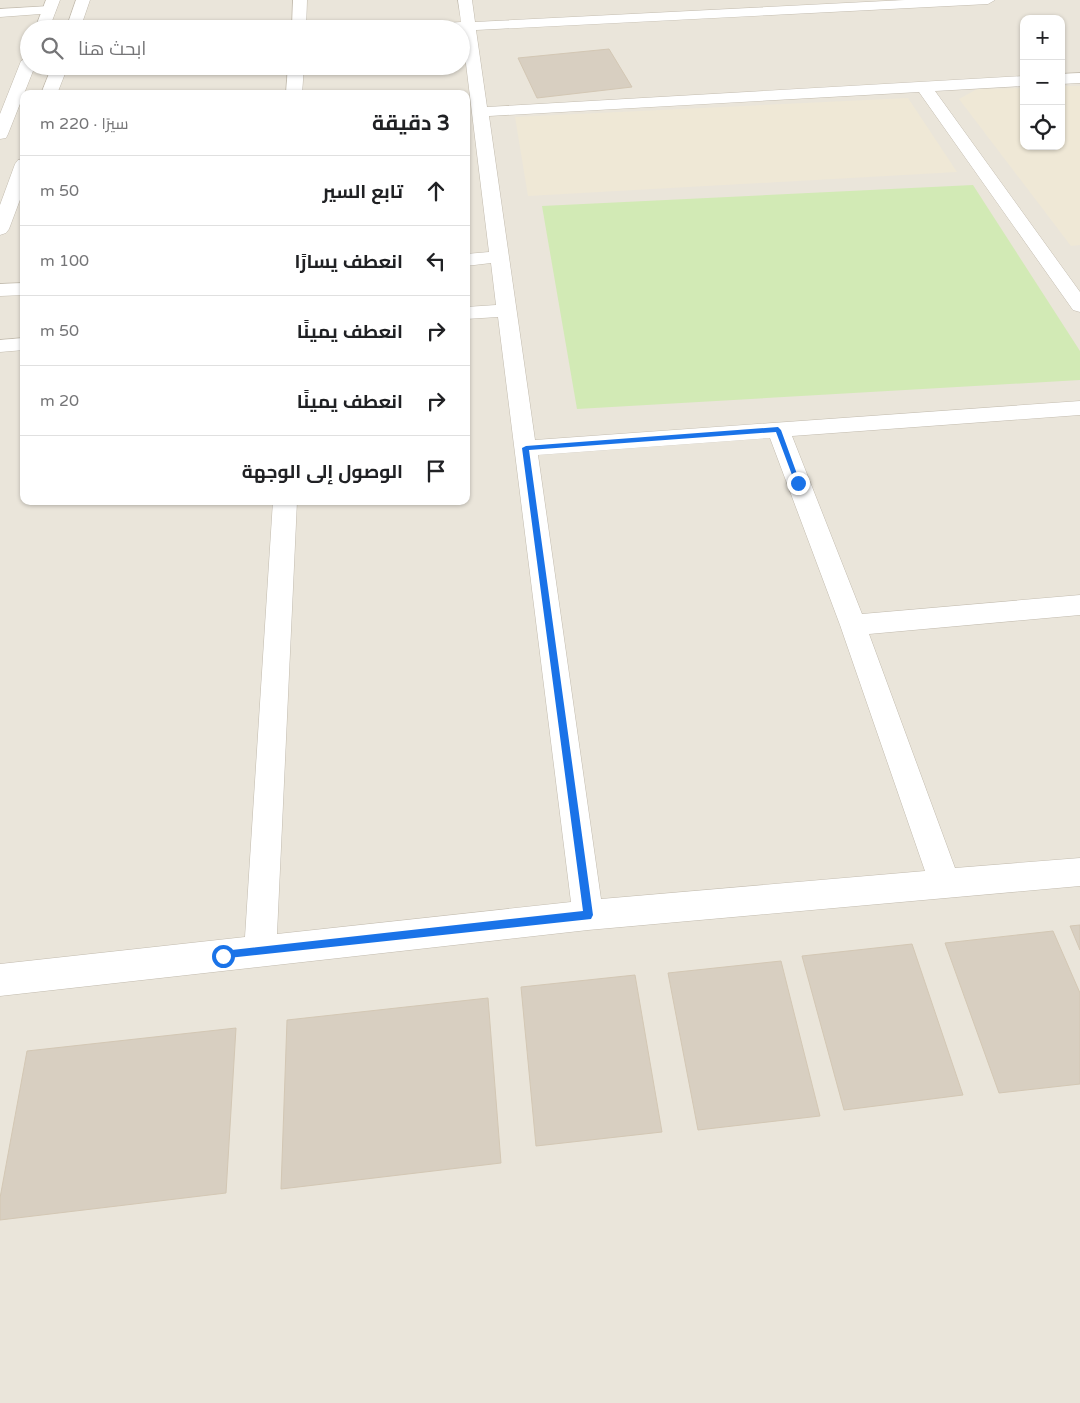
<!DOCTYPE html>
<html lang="ar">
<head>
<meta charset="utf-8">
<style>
	body { margin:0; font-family:"Varela Round",Cairo,sans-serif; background:#f6f6f6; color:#202124; direction:rtl }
	.controls { position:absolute; right:15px; top:15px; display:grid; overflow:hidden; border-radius:10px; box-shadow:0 1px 4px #0004 }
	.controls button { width:45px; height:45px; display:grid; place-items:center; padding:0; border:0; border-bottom:1px solid #e0e0e0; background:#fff; color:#202124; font:25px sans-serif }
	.stop { position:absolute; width:15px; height:15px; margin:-11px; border:4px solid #1a73e8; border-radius:50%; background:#fff }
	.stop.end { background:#1a73e8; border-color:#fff; box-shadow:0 1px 5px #0008 }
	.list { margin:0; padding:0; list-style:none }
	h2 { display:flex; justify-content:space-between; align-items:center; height:65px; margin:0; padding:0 20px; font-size:21px }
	h2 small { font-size:16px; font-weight:400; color:#757577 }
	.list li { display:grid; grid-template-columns:32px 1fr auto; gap:15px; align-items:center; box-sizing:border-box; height:70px; padding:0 20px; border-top:1px solid #e0e0e0 }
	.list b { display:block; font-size:19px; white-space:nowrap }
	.list em { font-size:16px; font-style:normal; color:#757577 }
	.icon { flex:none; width:28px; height:28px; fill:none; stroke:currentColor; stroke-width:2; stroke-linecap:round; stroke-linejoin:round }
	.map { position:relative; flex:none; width:1080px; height:1403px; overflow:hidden; direction:ltr }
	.search { position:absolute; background:#fff; box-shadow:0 1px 4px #0004; left:20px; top:20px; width:450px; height:55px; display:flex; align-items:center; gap:12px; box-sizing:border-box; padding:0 18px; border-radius:28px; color:#757577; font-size:19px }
	.panel { position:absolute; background:#fff; box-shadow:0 1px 4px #0004; left:20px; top:90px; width:450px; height:415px; border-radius:10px; direction:rtl }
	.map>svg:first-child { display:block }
	.residential { fill:#eae5da; fill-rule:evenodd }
	.education { fill:#efe8d6 }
	.green { fill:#d2eab5 }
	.building { fill:#d8cfc1; stroke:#d3c7b4 }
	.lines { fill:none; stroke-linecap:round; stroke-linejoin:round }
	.minor-casing { stroke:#c2bbae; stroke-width:1 }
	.tertiary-casing { stroke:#c2bbae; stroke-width:1 }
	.minor { fill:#fff; fill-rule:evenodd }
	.tertiary { fill:#fff; fill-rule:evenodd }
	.route { fill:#1a73e8 }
</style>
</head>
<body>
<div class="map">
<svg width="1080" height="1403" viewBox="0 0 1080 1403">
	<rect width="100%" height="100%" fill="#f6f3ec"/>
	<path class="residential" d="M0,0H1080V1403H0ZM1024,19H1061V146H1024ZM29,29H461V66H29ZM24,94H466V501H24Z"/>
	<path class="education" d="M1061,86H1080V245L1071,246L959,99L977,89L1024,88V146H1061Z
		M908,98L957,172L528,196L515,117Z"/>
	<path class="green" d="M973,185L1080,351V380L577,409L542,206Z"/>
	<path class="building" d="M609,49L632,87L537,98L518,58Z
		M1080,925V950L1070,926Z
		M1053,931L1080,993V1084L999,1093L945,943Z
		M912,944L963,1095L844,1110L802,956Z
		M781,961L820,1116L698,1130L668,973Z
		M635,975L662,1132L536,1146L521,987Z
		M488,998L501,1163L281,1189L287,1020Z
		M236,1028L226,1193L0,1220V1198L27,1051Z"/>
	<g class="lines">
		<defs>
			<path id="minor" d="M293,0H307L306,29H292Z
				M458,0H472L475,22L905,0H995L988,4L476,30L487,107L1024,76V86L935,91L1080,292V312L1073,310L919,92L489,116L535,440L1080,401V415L792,436L862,614L1080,595V615L869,634L955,868L1080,858V886L588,930L0,996V964L245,937L273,501H297L277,934L571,902L498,317L466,319V307L496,305L491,263L466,266V254L489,252L462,31L461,29H408L415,25L461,22ZM770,438L840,625L925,871L601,899L538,455Z
				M49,6L54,7L56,10L54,13L0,17V9Z
				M288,66H304L302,94H286Z
				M1080,73V83L1061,84V74Z
				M24,283V295L0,296V284Z
				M24,338V350L0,352V340Z"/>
			<path id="tertiary" d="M46,0H60L49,29H35Z
				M76,0H90L80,29H66Z
				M29,57V66H35L8,134L6,138L0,139V114L21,61Z
				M52,66H68L57,94H41Z
				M24,159V189L9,229L6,233L0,235V205L15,164L18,160Z"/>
		</defs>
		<use href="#minor" class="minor-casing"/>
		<use href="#tertiary" class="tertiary-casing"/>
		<use href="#minor" class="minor"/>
		<use href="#tertiary" class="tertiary"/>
	</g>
	<path class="route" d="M778,427L781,430L801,485L795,483L776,432L529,450L593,915L591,919L219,959V952L223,951L583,911L522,448L526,446Z"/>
</svg>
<div class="controls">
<button>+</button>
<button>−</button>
<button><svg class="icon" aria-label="locate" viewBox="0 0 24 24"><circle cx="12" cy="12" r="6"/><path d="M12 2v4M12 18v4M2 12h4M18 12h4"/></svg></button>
</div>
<div class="stop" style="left:223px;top:956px"></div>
<div class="stop end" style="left:798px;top:483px"></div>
<div class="search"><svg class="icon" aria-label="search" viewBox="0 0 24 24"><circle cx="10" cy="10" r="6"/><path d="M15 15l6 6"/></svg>ابحث هنا</div>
<section class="panel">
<h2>3 دقيقة<small>سيرًا · 220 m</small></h2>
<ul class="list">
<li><svg class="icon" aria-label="ahead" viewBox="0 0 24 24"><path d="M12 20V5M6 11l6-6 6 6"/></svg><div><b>تابع السير</b></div><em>50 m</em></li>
<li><svg class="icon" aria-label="left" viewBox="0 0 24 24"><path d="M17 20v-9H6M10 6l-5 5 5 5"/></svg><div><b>انعطف يسارًا</b></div><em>100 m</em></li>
<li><svg class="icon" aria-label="right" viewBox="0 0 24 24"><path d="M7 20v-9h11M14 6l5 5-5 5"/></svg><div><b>انعطف يمينًا</b></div><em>50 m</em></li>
<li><svg class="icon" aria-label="right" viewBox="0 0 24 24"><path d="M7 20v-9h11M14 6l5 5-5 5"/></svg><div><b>انعطف يمينًا</b></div><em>20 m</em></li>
<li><svg class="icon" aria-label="arrive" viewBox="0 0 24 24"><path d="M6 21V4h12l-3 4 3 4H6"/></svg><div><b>الوصول إلى الوجهة</b></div></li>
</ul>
</section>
</div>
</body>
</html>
